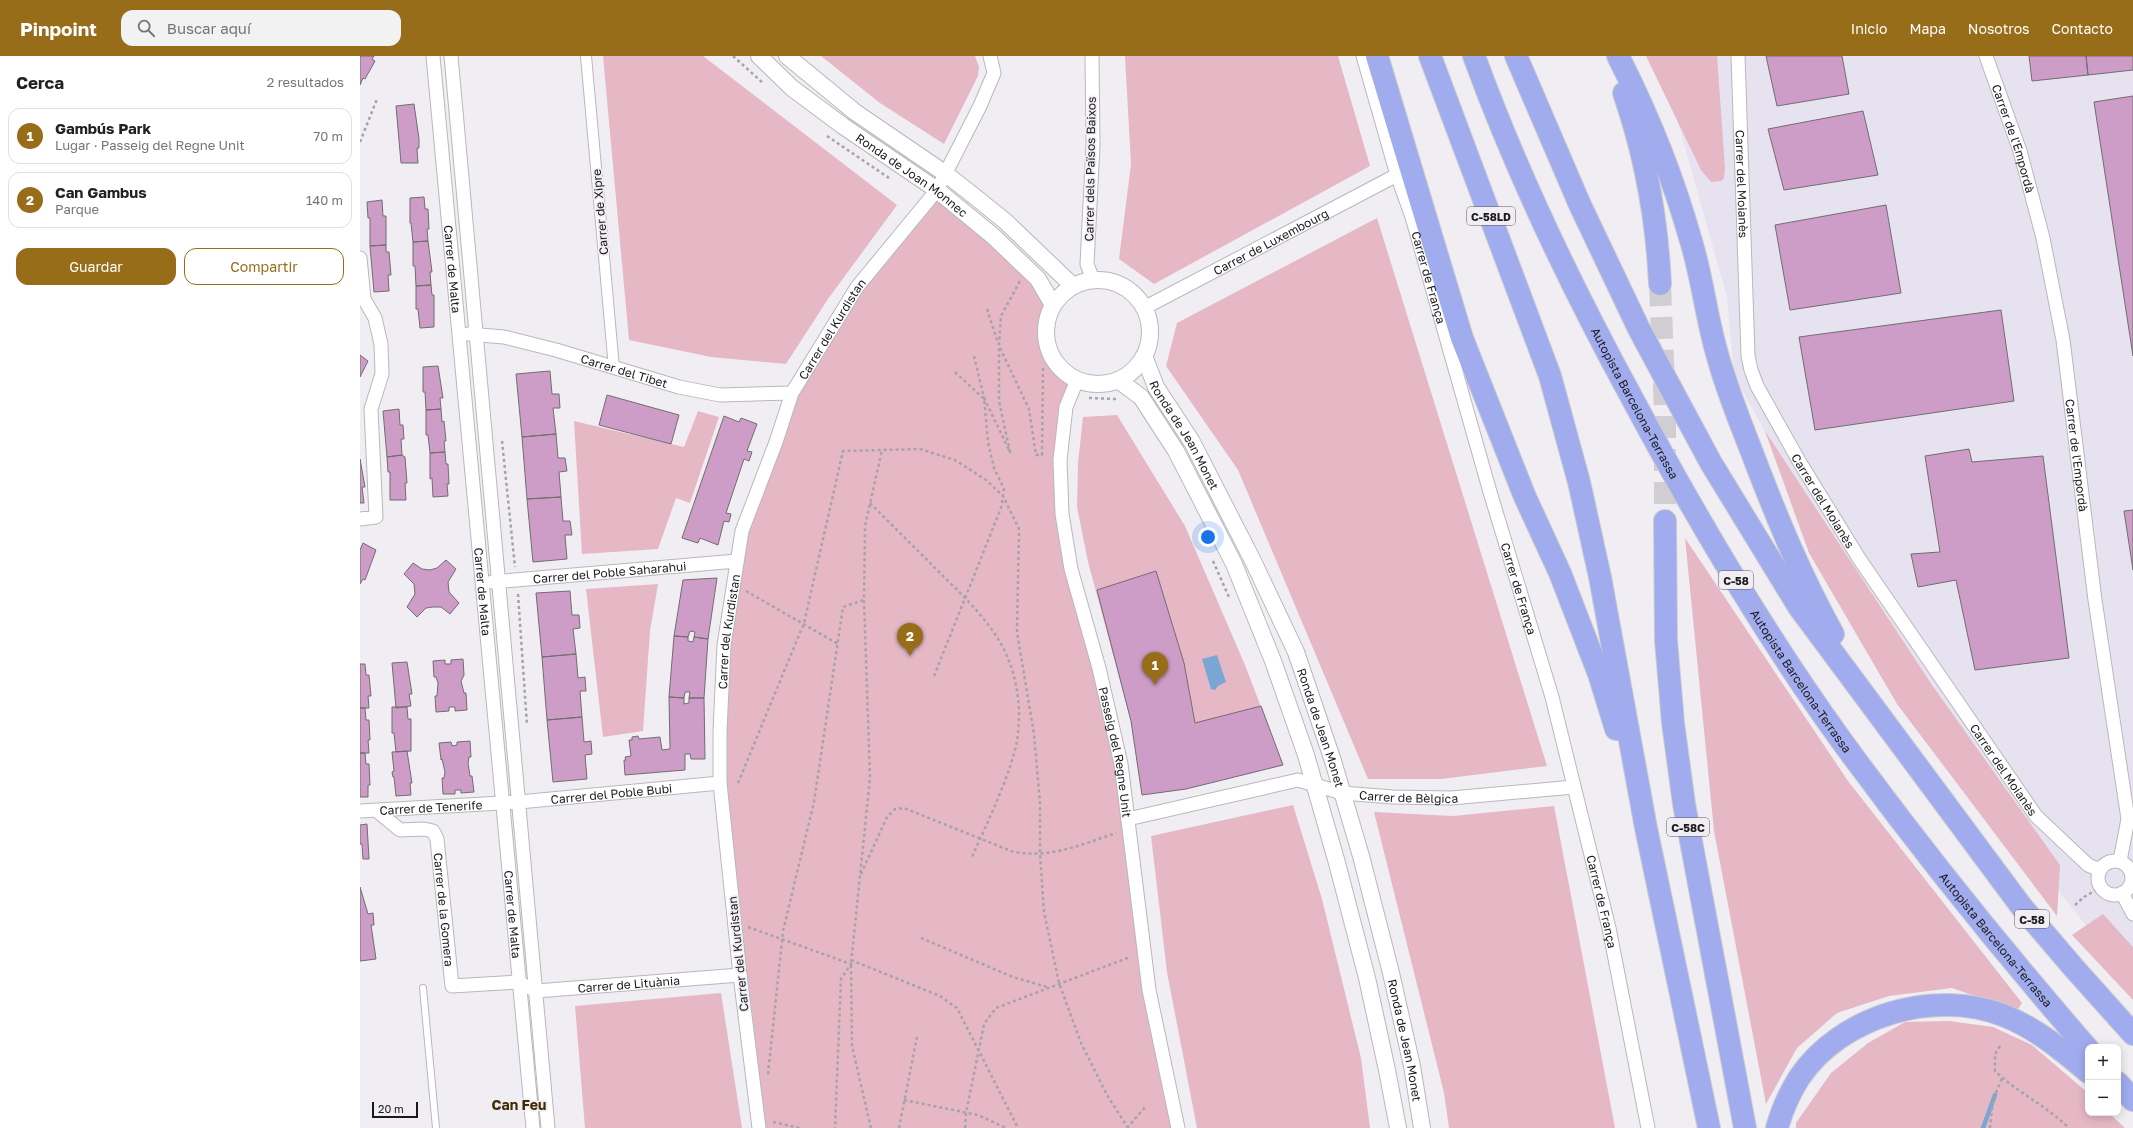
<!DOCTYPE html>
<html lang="es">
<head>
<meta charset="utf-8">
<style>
	body { margin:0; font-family:"Golos Text",sans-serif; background:#f2f2f2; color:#202124 }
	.controls { position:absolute; right:12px; bottom:12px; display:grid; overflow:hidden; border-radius:8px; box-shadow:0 2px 10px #0003 }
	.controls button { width:36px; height:36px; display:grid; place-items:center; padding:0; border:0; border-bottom:1px solid #e0e0e0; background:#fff; color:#202124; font:20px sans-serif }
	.scale { position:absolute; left:12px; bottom:10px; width:46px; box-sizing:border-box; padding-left:4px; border:2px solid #1a191b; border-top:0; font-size:11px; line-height:14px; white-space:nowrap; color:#1a191b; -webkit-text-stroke:3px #f0eef3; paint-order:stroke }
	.you { position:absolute; left:848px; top:481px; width:14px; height:14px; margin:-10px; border:3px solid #fff; border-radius:50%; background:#1a73e8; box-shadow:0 0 0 6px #1a73e833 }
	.badge { display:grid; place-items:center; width:26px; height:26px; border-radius:50%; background:#976d19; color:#fff; font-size:13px; font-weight:700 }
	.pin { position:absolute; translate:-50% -33px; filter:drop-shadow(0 1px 2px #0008) }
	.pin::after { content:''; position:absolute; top:21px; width:14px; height:12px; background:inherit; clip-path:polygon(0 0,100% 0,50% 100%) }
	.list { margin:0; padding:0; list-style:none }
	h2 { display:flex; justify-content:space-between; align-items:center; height:52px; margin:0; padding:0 16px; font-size:17px }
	h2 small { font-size:13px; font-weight:400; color:#757577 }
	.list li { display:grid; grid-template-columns:26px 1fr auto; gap:12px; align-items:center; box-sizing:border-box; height:56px; margin:0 8px 8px; padding:0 8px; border:1px solid #e0e0e0; border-radius:12px }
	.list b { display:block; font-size:15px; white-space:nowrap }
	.list p { margin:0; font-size:13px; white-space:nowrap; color:#757577 }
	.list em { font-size:13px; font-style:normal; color:#757577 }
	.actions { display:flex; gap:8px; padding:12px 16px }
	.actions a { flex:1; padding:9px 0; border:1px solid #976d19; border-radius:12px; text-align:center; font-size:14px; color:#976d19 }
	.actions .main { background:#976d19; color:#fff }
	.icon { flex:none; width:22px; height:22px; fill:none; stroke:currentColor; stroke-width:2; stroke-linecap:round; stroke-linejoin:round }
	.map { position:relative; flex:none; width:1773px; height:1072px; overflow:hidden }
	header { display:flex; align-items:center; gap:24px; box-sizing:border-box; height:56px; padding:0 20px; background:#976d19; color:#fff }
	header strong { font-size:19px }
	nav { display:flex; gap:22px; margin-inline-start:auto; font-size:14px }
	.search { width:280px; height:36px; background:#f2f2f2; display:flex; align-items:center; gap:10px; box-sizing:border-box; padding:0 14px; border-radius:12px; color:#757577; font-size:15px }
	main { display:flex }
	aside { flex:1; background:#fff }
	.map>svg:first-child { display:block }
	.built { fill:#e7e2ef }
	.green { fill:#e6b8c6 }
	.water { fill:#7aa6d3 }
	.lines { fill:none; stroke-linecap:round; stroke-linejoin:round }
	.stream { stroke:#7aa6d3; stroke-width:4.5 }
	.building { fill:#ce9dc7; stroke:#716d70 }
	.motorway-tunnel { stroke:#d0ced3; stroke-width:22; stroke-dasharray:22 11; stroke-linecap:butt }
	.service-casing { stroke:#b9b7bd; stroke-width:8 }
	.pedestrian-casing { stroke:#b9b7bd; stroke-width:12 }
	.minor-casing { stroke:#b9b7bd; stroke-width:15 }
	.tertiary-casing { stroke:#b9b7bd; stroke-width:18 }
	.motorway-casing { stroke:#cdcccd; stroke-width:24 }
	.path { stroke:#a5a3a7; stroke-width:2.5; stroke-dasharray:3 3; stroke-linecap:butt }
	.service { stroke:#fff; stroke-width:6 }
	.pedestrian { stroke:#fff; stroke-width:10 }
	.minor { stroke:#fff; stroke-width:13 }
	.tertiary { stroke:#fff; stroke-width:16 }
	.motorway { stroke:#a1acef; stroke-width:22 }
	.labels { text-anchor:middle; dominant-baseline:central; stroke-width:3.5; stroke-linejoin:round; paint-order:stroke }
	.shield { fill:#f0eef3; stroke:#5a595c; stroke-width:1 }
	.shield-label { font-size:11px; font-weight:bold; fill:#1a191b }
	.street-label { font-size:12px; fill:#1a191b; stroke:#f0eef3 }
	.quarter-label { font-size:14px; font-weight:bold; fill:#402c05; stroke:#f0eef3 }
</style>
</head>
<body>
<header>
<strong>Pinpoint</strong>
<div class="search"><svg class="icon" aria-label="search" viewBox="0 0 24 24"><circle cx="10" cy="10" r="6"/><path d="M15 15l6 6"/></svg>Buscar aquí</div>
<nav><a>Inicio</a><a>Mapa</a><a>Nosotros</a><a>Contacto</a></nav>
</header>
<main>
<aside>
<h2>Cerca<small>2 resultados</small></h2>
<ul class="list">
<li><span class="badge">1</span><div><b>Gambús Park</b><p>Lugar · Passeig del Regne Unit</p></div><em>70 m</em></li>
<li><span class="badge">2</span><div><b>Can Gambus</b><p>Parque</p></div><em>140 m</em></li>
</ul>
<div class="actions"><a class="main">Guardar</a><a>Compartir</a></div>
</aside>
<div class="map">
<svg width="1773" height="1072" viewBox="0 0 1773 1072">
	<rect width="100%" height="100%" fill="#f0eef3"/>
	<path class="built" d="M1310,0H1773V928L1616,732L1433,427L1374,319L1367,241L1307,27Z"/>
	<path class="green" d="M243,0H343L537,149L468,243L426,308L351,301L269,284Z
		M461,0H615L619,11L618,20L584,88L520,47Z
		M765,0H978L1010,110L794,228L759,203L771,108Z
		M1286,0H1357L1365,112L1364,122L1361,125L1351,126L1341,114Z
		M577,134L633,180L693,249C679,285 686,303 717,324L706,351L702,458L753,671L789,934L818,1072H399L360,713L377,505L432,337L497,231Z
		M1017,162L1187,710L1081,723H1008L878,414L806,310L817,267Z
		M338,355L359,361L330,447L316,442L298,493L222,498L214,365L324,391Z
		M757,359L825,470L885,609L923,709L826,733L782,739L771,665L728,506L717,451L718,407L723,361Z
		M1405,375L1572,629L1700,809L1697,860L1537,648L1449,497Z
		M1325,482L1488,725L1662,947L1657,955L1592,932L1529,940L1477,957L1437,992L1406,1048L1354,775Z
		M298,528L290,575L283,675L243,681L226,533Z
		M933,749L962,843L1001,1002L1010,1072H837L807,916L791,780Z
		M1194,750L1255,1072H1089L1084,1037L1014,756L1093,760Z
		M1743,858L1773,891V944L1712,879Z
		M361,937L382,1072H225L215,950Z
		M1589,965L1633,971L1672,989L1728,1037V1057H1749L1765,1072H1436V1067L1471,1017L1508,987L1545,966Z"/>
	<path class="water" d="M857,599L866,626L858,630L855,634L851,633L842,603Z"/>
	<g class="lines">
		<path class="stream" d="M1623,1072L1635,1039"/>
	</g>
	<path class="building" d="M0,0H14L12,3L15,5L5,23L3,22L0,29Z
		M1406,0H1482L1489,38L1417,50Z
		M1669,0H1726L1728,19L1672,25Z
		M1726,0H1773V14L1728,19Z
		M1773,40V300L1734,46Z
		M54,48L59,83V92H57L58,107H41L36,50Z
		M1503,55L1518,119L1424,134L1408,73Z
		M64,141L65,153H68L69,173H67L68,185L53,186L51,167H50V142Z
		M22,144L23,160H26V189L10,190V162H8L7,146Z
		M1526,149L1541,237L1430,254L1415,169Z
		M68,185L72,216H70L71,229L56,230L55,210H53V186Z
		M26,189V196H29L31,219H28L29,235L14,236L10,190Z
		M71,229L72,239H74V271L60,272L58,253H56V230Z
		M1641,254L1654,345L1455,374L1439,281Z
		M0,299L8,305L0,321Z
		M78,310L83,342H80L81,353L66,354L65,336H63V311Z
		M190,315L192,338H199L200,352H193L196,378L162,381L156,318Z
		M247,339L319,359L311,388L239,369Z
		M39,353L40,369H43L44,383H41L42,399L27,401L23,355Z
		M81,353L82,366L84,365L86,385H84L85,396L70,397L68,379H66V354Z
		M364,360L379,366L381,362L397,368L387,395L392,396L389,405L384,403L366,457L371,458L369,466L364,465L358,489L340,482L338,487L322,482Z
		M196,378L198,402H205L207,415L199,416L201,441L167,443L162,381Z
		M1609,393L1612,406L1683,400L1709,602L1615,614L1596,524L1558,531L1551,498L1580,496L1565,400Z
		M85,396L86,408H88L89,428H87L88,440L73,441L72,422L70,423V397Z
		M42,399L45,401L47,427H45L46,444H30V416H28L27,401Z
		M0,403L5,431H2L4,447H0Z
		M201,441L203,465H210L212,479H205L207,503L173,506L167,443Z
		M1773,454V514L1764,455Z
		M3,487L16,494L5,524L3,523L0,528V494Z
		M86,504L96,513L88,526L89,536L99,547L90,558L81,551H73L66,552L57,561L47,551L55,538L54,528L44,518L53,507L62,513L70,514L77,512Z
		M796,515L824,607L835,667L901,650L923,709L826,733L782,739L771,665L737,534Z
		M357,522L348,583L334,581L335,576L330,575L328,581L314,580L323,524Z
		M210,535L212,559H219L220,572L213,573L216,598L182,601L176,537Z
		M314,580L328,581V585L333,586L334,581L348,583L344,642H329L330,636H325L324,642L309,641Z
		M216,598L218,622L225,621L226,635H220L222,661L187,664L182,601Z
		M103,603L104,619L101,625L104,637H106L107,654L95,655V651H89V655L76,656L75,640H77L78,627L76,621H74L73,605L85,604V608H91V604Z
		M47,606L52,638H49L51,650L36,652L32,607Z
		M0,608H5L6,619H9L11,640H8L9,652H0Z
		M309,641L324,642V648L329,647V642H344L345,703H331L330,698H325V714L265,719L264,704H266L265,701L271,700L269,684H272V681L278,680L279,683L300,681L302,694L310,693Z
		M32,651H47L48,663H51V695L36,696L34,677H32Z
		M0,652H5L6,664H9L10,684H8L9,697H0Z
		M222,661L224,686L231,685L232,698L225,699L227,723L193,726L187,664Z
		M110,685L111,701H109L108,707L110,720H112L114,736L101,737V734H95V738H83L82,722H84L85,716L82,703L81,704L79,687L91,686L92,690L97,689V686Z
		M47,695L52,727H50L51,739L36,740L34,721H33L32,716L34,715L32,696Z
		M0,697H5L6,708H9L10,729H8V741H0Z
		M7,768L9,803H3L2,788H0V769Z
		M0,831L8,858L13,857L14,869H11L16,903L0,905Z"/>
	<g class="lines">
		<path class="motorway-tunnel" d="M1300,228L1305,356V465"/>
		<defs>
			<path id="service" d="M63,932L76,1072"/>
			<path id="pedestrian" d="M226,0L254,312"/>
			<g id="minor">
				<path id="s1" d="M73,0L173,1072"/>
				<path d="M91,0L188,1072"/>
				<path d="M732,0L733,89L727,208L733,224"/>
				<path id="s2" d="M1003,0L1037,119L1052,161L1130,436L1192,641L1249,872L1288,1072"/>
				<path id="s3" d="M1378,0L1388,300L1391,314L1397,330L1439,405L1500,504L1676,760L1728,809L1740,814"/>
				<path id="s4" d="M1626,0L1660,95L1683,182L1703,284L1735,544L1768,763L1760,805"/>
				<path d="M0,202L4,243L15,262L21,288L22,318L11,353L16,461L0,463"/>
				<path id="s5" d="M784,252L1037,119"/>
				<path id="s6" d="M108,278L144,281L196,294L319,331L360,339L432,337"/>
				<path id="s7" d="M717,324L706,351L700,404L702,458L711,513L739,612L761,708L789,934L818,1072"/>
				<path id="s8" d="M132,526L377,505"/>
				<path id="s9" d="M0,755L159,746L360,727"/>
				<path id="s10" d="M17,755L40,774L64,773L73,775L77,783L92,930L158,926L176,935L380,919"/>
				<path id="s11" d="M768,763L938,724L982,737L1033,741L1091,742L1214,731"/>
				<circle cx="1755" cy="822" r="17"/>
				<path d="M1762,837L1773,858"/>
				<path id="s12" d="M399,1072L380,919L360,727V675L364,589L382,475L416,386L432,337L497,231L577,134L620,50L634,17L630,0"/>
			</g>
			<g id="tertiary">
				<path id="s13" d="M399,0L432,32L483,70L577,134L633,180L678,223L693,249"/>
				<path d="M427,0L495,56L586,118L609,136L645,165L713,230"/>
				<circle cx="738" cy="276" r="52"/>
				<path id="s14" d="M784,300L796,331L832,386L893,505L936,596L973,705L1001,800L1031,917L1052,1010L1062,1072"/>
				<path d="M758,324L781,341L816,395L874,508L913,605L946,699L977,807L1007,922L1027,1014L1038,1072"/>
			</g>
			<g id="motorway">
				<path d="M1017,0L1102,282L1165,441L1200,517L1239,618L1256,673"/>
				<path d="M1070,0L1190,320L1219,426L1240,521L1286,772L1349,1072"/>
				<path id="s15" d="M1114,0C1157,118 1212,232 1272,342C1335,460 1403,576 1481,684C1559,791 1641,893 1728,993"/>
				<path d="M1156,0L1220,149L1279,273L1351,407L1439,551L1661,850L1713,911L1773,978"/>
				<path d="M1258,0C1288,59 1313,121 1331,185C1342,221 1346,258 1356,294C1365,328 1378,361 1391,394C1415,457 1440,519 1473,578"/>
				<path d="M1264,37C1285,98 1297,164 1300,228"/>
				<path d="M1305,465L1306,584L1313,667L1324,748L1385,1072"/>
				<path d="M1758,1027L1773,1044"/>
				<path d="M1417,1072C1422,1054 1429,1038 1439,1022C1481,959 1576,932 1645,960C1677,973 1702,994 1728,1016"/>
			</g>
		</defs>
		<use href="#service" class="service-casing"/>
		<use href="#pedestrian" class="pedestrian-casing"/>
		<use href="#minor" class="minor-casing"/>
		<use href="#tertiary" class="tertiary-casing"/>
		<use href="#motorway" class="motorway-casing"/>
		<path class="path" d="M373,0L403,27
			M467,80L529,122
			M0,86L17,43
			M627,253L638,287
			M640,292L669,353L676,399H682L683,310
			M614,300L624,342
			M595,316L623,342
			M729,342L756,343
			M142,385L155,511
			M510,447C531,468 553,490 574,511C601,538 635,568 649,605C659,630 661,659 657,685C650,720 627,767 612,801
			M853,505L869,541
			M386,535L478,588
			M158,538L167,669
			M574,620L641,452L644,433L634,412L628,386L624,342L650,396L639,345V289L641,260L660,225
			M378,727L444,567L483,395L560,393L595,404L626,424L643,440L659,473L657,576L674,678L680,747V797L684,856L699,927L721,987L747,1039L768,1072
			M501,818L527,761L535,753L544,752L651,795C687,804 723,788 756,777
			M1715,849L1724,841L1741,831
			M388,871L491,908L481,923L475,1072
			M561,882L653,921L687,931
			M491,904L580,940L597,952L658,1072
			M1640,990L1635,998V1015C1658,1037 1687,1050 1709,1072
			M408,1018L423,875L454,746L483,551L504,544
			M544,1044L618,1059L646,1072
			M413,1066L440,1072
			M511,1072L492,990L491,908L510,722L504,544L505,470L522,394
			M539,1072L557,981
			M605,1072L606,1057L624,968L636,952L770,901
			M767,1072L786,1050
			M1630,1072L1633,1044L1642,1022"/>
		<use href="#service" class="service"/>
		<use href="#pedestrian" class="pedestrian"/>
		<use href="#minor" class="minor"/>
		<use href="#tertiary" class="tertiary"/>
		<use href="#motorway" class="motorway"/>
	</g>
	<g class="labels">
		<g class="shield">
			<rect x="1107" y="151" width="48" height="18" rx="3"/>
			<rect x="1359" y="515" width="34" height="18" rx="3"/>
			<rect x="1307" y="762" width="42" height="18" rx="3"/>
			<rect x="1655" y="854" width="34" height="18" rx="3"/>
		</g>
		<g class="shield-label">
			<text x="1131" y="160">C-58LD</text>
			<text x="1376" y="524">C-58</text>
			<text x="1328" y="771">C-58C</text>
			<text x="1672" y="863">C-58</text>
		</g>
		<g class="street-label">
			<text stroke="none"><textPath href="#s4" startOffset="87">Carrer de l'Empordà</textPath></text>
			<text transform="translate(730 113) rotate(-89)">Carrer dels Països Baixos</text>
			<text stroke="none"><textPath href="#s13" startOffset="194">Ronda de Joan Monnec</textPath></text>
			<text stroke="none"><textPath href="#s3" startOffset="128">Carrer del Moianès</textPath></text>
			<text transform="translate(240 156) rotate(-95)">Carrer de Xipre</text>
			<text stroke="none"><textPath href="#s5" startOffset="143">Carrer de Luxembourg</textPath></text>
			<text stroke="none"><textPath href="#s1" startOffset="214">Carrer de Malta</textPath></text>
			<text stroke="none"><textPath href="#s2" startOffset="231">Carrer de França</textPath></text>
			<text stroke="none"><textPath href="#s12" startOffset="823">Carrer del Kurdistan</textPath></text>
			<text stroke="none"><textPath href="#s6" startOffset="161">Carrer del Tibet</textPath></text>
			<text stroke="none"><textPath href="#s15" startOffset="383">Autopista Barcelona-Terrassa</textPath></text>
			<text stroke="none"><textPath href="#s14" startOffset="89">Ronda de Jean Monet</textPath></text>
			<text stroke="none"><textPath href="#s4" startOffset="411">Carrer de l'Empordà</textPath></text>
			<text stroke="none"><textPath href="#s3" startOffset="464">Carrer del Moianès</textPath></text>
			<text stroke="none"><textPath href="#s8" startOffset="118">Carrer del Poble Saharahui</textPath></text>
			<text stroke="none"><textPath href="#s2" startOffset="555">Carrer de França</textPath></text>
			<text stroke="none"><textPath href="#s1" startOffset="538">Carrer de Malta</textPath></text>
			<text stroke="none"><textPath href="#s12" startOffset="499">Carrer del Kurdistan</textPath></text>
			<text stroke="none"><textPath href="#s15" startOffset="707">Autopista Barcelona-Terrassa</textPath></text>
			<text stroke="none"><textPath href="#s14" startOffset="413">Ronda de Jean Monet</textPath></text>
			<text stroke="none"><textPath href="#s7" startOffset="381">Passeig del Regne Unit</textPath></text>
			<text stroke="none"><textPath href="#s3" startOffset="788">Carrer del Moianès</textPath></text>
			<text stroke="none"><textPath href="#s9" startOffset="252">Carrer del Poble Bubi</textPath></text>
			<text stroke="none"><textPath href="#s11" startOffset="287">Carrer de Bèlgica</textPath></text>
			<text stroke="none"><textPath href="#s9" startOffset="71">Carrer de Tenerife</textPath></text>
			<text stroke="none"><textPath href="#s2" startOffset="879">Carrer de França</textPath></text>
			<text stroke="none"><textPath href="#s10" startOffset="143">Carrer de la Gomera</textPath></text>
			<text stroke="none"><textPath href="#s1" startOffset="862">Carrer de Malta</textPath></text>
			<text stroke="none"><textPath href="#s15" startOffset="1031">Autopista Barcelona-Terrassa</textPath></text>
			<text transform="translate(378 898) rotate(-96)">Carrer del Kurdistan</text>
			<text stroke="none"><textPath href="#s10" startOffset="399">Carrer de Lituània</textPath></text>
			<text stroke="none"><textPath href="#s14" startOffset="737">Ronda de Jean Monet</textPath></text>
		</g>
		<g class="quarter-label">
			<text x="159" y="1048">Can Feu</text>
		</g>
	</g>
</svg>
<div class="controls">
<button>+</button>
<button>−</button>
</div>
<div class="scale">20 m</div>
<div class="you"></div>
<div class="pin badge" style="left:795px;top:629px">1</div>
<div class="pin badge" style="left:550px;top:600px">2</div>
</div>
</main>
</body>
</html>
